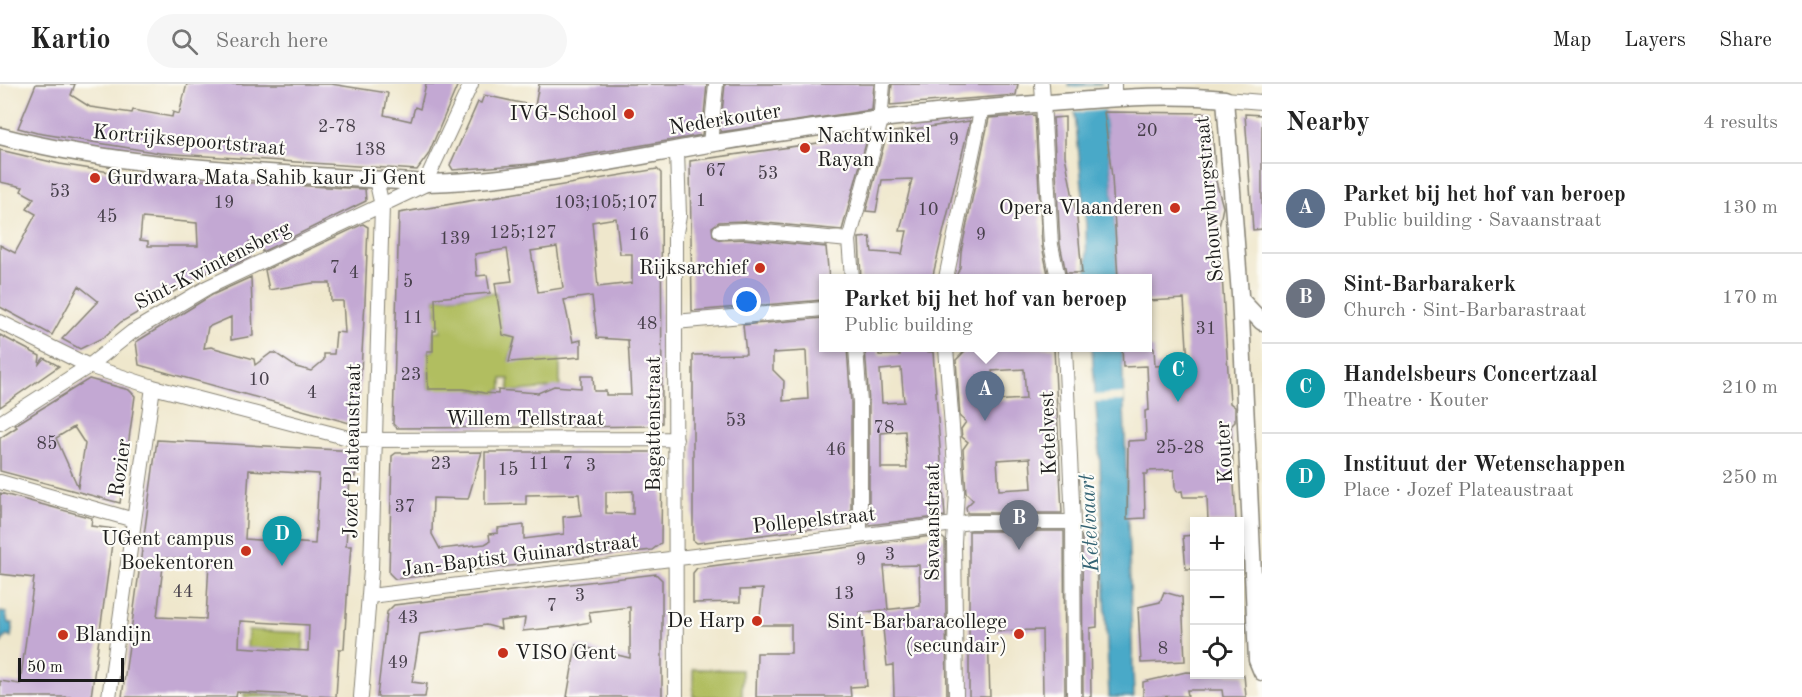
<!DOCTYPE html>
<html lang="en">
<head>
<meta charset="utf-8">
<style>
	body { margin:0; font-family:"Old Standard TT",serif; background:#f6f6f6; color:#222 }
	.controls { position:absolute; right:18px; bottom:18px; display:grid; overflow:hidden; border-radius:0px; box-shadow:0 3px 9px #0003 }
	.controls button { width:54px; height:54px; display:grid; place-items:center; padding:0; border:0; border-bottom:2px solid #e0e0e0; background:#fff; color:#222; font:30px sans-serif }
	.scale { position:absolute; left:18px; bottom:15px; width:106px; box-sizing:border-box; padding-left:6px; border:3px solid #1c1c1c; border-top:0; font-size:16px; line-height:21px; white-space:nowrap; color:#1c1c1c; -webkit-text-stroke:4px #fdfcf7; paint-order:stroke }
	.you { position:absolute; left:747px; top:218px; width:21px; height:21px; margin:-15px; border:4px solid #fff; border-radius:50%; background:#1a73e8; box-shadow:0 0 0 9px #1a73e833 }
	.badge { display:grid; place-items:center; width:39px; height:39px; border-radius:50%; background:#2563eb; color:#fff; font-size:20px; font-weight:700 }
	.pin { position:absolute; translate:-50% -50px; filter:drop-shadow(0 2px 3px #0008) }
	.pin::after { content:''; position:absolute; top:32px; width:21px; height:18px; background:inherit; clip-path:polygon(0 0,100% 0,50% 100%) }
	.popup { position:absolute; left:819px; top:190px; width:333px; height:78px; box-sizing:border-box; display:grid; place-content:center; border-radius:0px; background:#fff; filter:drop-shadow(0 2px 4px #0005); font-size:20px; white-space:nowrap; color:#767676 }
	.popup b { font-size:22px; color:#222 }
	.popup::after { content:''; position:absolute; left:50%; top:100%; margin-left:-12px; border:12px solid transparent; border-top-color:#fff }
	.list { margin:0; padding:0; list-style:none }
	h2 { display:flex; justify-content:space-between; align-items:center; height:78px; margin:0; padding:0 24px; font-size:26px }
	h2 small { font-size:20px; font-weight:400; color:#767676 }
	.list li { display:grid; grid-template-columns:39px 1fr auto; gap:18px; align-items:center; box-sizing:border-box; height:90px; padding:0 24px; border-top:2px solid #e0e0e0 }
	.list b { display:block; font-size:22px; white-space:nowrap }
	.list p { margin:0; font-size:20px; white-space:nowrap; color:#767676 }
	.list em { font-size:20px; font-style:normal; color:#767676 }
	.icon { flex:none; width:33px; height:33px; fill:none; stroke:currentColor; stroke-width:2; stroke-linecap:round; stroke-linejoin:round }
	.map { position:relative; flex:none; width:1262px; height:613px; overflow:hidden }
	header { display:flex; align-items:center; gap:36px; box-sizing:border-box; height:84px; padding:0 30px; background:#fff; border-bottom:2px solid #e0e0e0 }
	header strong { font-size:28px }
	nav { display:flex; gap:33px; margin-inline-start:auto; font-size:21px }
	.search { width:420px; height:54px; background:#f6f6f6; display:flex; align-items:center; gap:15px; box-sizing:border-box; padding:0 21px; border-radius:33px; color:#767676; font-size:22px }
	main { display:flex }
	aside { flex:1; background:#fff }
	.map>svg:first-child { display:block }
	.green { fill:#b1be60; stroke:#666d3e; stroke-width:1.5 }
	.water { fill:#49a9c8; stroke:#326272; stroke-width:1.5 }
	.pier { fill:#efe7cc }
	.building { fill:#c3a8d3; fill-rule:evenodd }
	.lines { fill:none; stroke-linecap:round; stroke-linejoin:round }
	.minor-casing { stroke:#868274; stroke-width:16 }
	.tertiary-casing { stroke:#868274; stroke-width:19 }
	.minor { stroke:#fff; stroke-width:14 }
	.tertiary { stroke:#fff; stroke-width:16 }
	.poi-dot { fill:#c8321e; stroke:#fdfcf7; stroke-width:2 }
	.labels { text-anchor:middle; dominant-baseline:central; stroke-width:4.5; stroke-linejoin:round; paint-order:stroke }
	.number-label { font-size:18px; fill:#463f4a }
	.poi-label { font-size:21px; fill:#1c1c1c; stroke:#fdfcf7; text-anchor:end }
	.street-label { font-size:21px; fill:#1c1c1c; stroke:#fdfcf7 }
	.water-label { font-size:22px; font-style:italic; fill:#326272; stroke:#fdfcf7 }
</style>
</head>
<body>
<header>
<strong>Kartio</strong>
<div class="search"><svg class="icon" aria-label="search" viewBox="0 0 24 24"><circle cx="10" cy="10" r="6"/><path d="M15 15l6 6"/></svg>Search here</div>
<nav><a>Map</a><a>Layers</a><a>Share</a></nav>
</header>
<main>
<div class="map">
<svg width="1262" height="613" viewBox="0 0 1262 613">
	<rect width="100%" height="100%" fill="#fdfcf7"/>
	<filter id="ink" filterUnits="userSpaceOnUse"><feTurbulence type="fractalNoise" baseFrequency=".0167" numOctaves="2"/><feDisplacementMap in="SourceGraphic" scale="12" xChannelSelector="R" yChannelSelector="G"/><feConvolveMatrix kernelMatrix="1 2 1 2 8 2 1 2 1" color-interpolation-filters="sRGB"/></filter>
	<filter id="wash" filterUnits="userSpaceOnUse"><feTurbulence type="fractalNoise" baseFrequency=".008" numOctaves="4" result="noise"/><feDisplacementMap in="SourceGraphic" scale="24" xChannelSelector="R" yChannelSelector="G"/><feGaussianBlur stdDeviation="1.35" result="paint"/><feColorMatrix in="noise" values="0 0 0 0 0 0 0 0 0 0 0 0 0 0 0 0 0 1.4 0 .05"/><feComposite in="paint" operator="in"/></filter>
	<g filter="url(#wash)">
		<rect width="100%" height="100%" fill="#efe7cc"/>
		<path class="green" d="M496,209L504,251L515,253L509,277L560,273V303L509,308V295H502V306H498V311L474,306L464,310L433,312V305H428V288L422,287L427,267H433V247H441L440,241H432V231L436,230L435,214Z
			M248,546L304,549L303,567L247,564Z
			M693,585L742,586V613H693Z
			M244,609H250L300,612L244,613Z"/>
		<path class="water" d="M1068,0H1101L1112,93L1118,194H1087L1086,141L1075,31Z
			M1092,264H1122L1134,613H1109L1100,379Z
			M0,528L6,529L8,539H13L11,553L6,552L1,559Z"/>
		<path class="pier" d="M1104,1L1105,26L1071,29L1066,3Z
			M1124,309V317L1093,318L1092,311Z"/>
		<g id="blocks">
			<path class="building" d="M36,0H75L71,11L90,23L132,29L133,26L172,33L173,28L179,30L187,0H331L388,9L384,31L411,37L415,23L420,25L426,0H458L428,71L417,86L160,69L37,49L18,44Z
				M539,0H707L702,51L531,80L453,86L450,81L478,18L481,19L484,11L535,22Z
				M725,0H874L872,26L720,48Z
				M892,0H1018L1016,11L890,21Z
				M1104,28L1211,29L1216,97L1223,123L1219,143L1230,319L1235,323V338L1231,342L1236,438H1208L1207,413H1183L1182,407L1177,408L1175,403L1174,386L1148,387V390H1144L1145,434L1127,435L1128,357L1146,356L1145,327L1149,326L1147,282L1123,283L1122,264H1154L1155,282L1188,280L1184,215L1147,217V195H1118L1112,93Z
				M1245,30L1262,31V145L1253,146Z
				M1035,31L1042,162L1048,190H1044L1049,195H955L960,183L961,168L989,34Z
				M1065,33V72L1077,134L1082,189H1066L1060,160L1053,34Z
				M970,37L932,195H861L859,154L870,153L872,168L902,170L907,147H900L912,95L882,96L876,128L866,127L887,49Z
				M868,52L842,146L745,137L719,138L712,143L713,152L720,156L744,155L826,163L829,195H823V216L692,227L690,77Z
				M0,66L60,80L141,93L365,105L366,117L262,168L260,157L249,158L250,173L225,185L222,180L121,238L104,253L80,265L62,255L98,217L79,202L52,251L0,223V161L15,169L36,130L27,125L34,114L21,107L23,103L0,98ZM142,134L197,139L198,162H148V157L140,156Z
				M657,85L661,89L662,339L656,342L567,343L397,344L393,340L399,129ZM616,134L620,170H632V199L598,203L592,138ZM557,163L563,204L538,208L531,167ZM507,165L512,197L495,199L503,251L515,254L509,278L581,273V256L573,258L564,216L592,212L597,254L628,256L631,311H606V307H594L593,292H581V304L554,302L538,309L498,306V310L484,309L464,305H428L427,267H433V247H436L435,214L490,209L487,191L477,192L475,170Z
				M363,140L368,143L365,218L358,337L353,340L139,281L136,258L212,211L251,193L253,252L231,256V233L208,243L204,264L211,263L254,275L255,281L271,269H275L296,283L311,287L324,276V270H334L336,248L345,249L343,217H331L330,199H313L269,206L265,186Z
				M823,234V264H847L851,319V440L697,459L693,456V271L746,270L743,241ZM806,267L808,315L783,317L784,297L773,286V269Z
				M0,251L40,272L39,280L44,274L59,282L0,323Z
				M865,264H878L879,271H900V264H924L923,267L933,268L945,432L869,441V319ZM901,284L904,318L882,319L880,286ZM905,347L907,384H881V349Z
				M968,264H1054L1062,429H967L966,423L973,416L966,409L963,365L968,358L962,353L961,345L966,338L960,333L956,276ZM1024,285L1026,315L993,317L992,287ZM1030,374L1032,404L999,406L997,376Z
				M89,295L129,306L135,312L120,419L0,387V354L17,343L15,341ZM74,343L85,360L78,403L56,354Z
				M157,356L357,367L355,393H350L346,462H351L348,498L344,565H339L336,613L237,608L236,613H122ZM249,386L319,390L315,460L245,455ZM164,474L209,477L206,535L157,533ZM240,537L309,541L308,567L239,563Z
				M482,368L468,415L433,414L432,450L440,465L485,460L490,457L489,450L498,449V444L524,441V455L564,450L563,433L581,431L579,410L526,411V420L485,421V368H657L662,372L661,459L652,466L395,495L389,489L392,372L396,369ZM633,407V430L606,429V408Z
				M0,409L92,434L91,442L114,445L91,613H0V597L20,600L34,494L0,490Z
				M969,447H1064L1065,613H1043L1042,546L988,547L990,613H969Z
				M939,451L945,456L947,613H894L893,581L887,582L881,526L860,529L867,602L850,603L851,613H756L757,569H791V541H759L763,505L740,506V518L693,519V489L697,484ZM919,481L920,522L883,526H888L884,482Z
				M1194,451V485H1186L1183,452Z
				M1082,452H1097V543L1090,544L1091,613H1083Z
				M656,490L662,496V613H567L576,561L630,574V523L589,528L591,538L562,543L523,547L525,534L500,537L501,545L486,541L420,550L412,598L427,600L425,613H377L387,528L394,521Z
				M1164,508L1182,513L1185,577L1141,579L1138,523L1160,518Z
				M1186,588L1244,591L1246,613H1223L1222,606H1187L1188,612L1143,613V598Z"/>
		</g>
	</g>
	<g filter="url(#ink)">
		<use href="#blocks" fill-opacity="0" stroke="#868274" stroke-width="1.5"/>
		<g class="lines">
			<defs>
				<path id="minor" d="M1042,0L1051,161L1058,194
					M1114,0V14
					M1225,15L1262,18
					M710,60L716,0
					M720,147L744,146L849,156
					M852,194L849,156L880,40L883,0
					M946,194L982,23
					M0,238L89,282L153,303L356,356L676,355
					M675,238L823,225
					M856,264L860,319V451
					M946,264L957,408L954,458L956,613
					M1065,264L1073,439L1074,613
					M0,339L89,282L132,248L208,203L424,101L471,0
					M0,398L134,436
					M370,512L971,438H1073
					M109,613L153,303
					M361,613L371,485L382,122L376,95
					M676,613L675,238V154L679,132L677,67"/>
				<path id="tertiary" d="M0,52C140,88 283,88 426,99C521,97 616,76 709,60C821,41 935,27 1048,19C1107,15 1165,9 1225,15L1240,211L1257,576L1262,588
					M1241,216L1262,238"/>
			</defs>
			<use href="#minor" class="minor-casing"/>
			<use href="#tertiary" class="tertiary-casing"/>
			<use href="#minor" class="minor"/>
			<use href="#tertiary" class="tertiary"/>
		</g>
	</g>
	<g class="poi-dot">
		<circle cx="629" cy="30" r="6"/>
		<circle cx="805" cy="64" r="6"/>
		<circle cx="95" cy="94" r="6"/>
		<circle cx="1175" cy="124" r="6"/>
		<circle cx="760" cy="184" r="6"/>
		<circle cx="246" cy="467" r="6"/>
		<circle cx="757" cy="537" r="6"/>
		<circle cx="1019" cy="550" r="6"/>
		<circle cx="63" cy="551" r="6"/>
		<circle cx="503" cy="569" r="6"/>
	</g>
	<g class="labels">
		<g class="number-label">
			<text x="337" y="43">2-78</text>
			<text x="1147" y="47">20</text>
			<text x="954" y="56">9</text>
			<text x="370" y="66">138</text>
			<text x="716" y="87">67</text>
			<text x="768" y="90">53</text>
			<text x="60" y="108">53</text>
			<text x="701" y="117">1</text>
			<text x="224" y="119">19</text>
			<text x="606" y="119">103;105;107</text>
			<text x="928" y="126">10</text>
			<text x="107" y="133">45</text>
			<text x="523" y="149">125;127</text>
			<text x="639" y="151">16</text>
			<text x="981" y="151">9</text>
			<text x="455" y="155">139</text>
			<text x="335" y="184">7</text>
			<text x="354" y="189">4</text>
			<text x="408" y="198">5</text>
			<text x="413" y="234">11</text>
			<text x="647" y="240">48</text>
			<text x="1206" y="245">31</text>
			<text x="411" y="291">23</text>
			<text x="259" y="296">10</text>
			<text x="312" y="309">4</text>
			<text x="736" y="337">53</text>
			<text x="884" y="344">78</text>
			<text x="47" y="360">85</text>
			<text x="1180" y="364">25-28</text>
			<text x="836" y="366">46</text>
			<text x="441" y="380">23</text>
			<text x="539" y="380">11</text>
			<text x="568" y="380">7</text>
			<text x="591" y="382">3</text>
			<text x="508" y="386">15</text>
			<text x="405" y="423">37</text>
			<text x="890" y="471">3</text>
			<text x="861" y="476">9</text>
			<text x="183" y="508">44</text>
			<text x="844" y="510">13</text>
			<text x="580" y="512">3</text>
			<text x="552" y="522">7</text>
			<text x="408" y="534">43</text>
			<text x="1163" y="565">8</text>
			<text x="398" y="579">49</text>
		</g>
		<g class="poi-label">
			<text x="617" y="30">IVG-School</text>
			<text x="817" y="52" text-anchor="start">Nachtwinkel<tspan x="817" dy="24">Rayan</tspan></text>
			<text x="107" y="94" text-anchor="start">Gurdwara Mata Sahib kaur Ji Gent</text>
			<text x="1163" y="124">Opera Vlaanderen</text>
			<text x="748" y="184">Rijksarchief</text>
			<text x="234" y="455">UGent campus<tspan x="234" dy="24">Boekentoren</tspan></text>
			<text x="745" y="537">De Harp</text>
			<text x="1007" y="538">Sint-Barbaracollege<tspan x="1007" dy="24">(secundair)</tspan></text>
			<text x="75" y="551" text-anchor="start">Blandijn</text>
			<text x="515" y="569" text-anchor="start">VISO Gent</text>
		</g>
		<g class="street-label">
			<text transform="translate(725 36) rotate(-9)">Nederkouter</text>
			<text transform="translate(189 57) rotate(5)">Kortrijksepoortstraat</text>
			<text transform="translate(1210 115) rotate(-95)">Schouwburgstraat</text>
			<text transform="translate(213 182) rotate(-27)">Sint-Kwintensberg</text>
			<text x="525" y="335">Willem Tellstraat</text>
			<text transform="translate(654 340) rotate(-90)">Bagattenstraat</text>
			<text transform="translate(1049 349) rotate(-92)">Ketelvest</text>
			<text transform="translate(353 367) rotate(-89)">Jozef Plateaustraat</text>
			<text transform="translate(1225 368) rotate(-93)">Kouter</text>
			<text transform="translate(121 384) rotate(-82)">Rozier</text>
			<text transform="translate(814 437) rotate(-6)">Pollepelstraat</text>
			<text transform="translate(933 438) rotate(-90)">Savaanstraat</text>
			<text transform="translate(520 472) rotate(-7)">Jan-Baptist Guinardstraat</text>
		</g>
		<g class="water-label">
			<text transform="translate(1090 439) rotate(-93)">Ketelvaart</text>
		</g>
	</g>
</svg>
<div class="controls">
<button>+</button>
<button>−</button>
<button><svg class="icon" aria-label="locate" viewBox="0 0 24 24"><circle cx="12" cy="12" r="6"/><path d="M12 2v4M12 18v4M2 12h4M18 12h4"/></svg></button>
</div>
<div class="scale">50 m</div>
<div class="you"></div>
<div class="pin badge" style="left:985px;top:337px;background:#5c6f8a">A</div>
<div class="popup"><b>Parket bij het hof van beroep</b>Public building</div>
<div class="pin badge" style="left:1019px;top:466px;background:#6b7280">B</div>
<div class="pin badge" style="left:1178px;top:318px;background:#0f9aa8">C</div>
<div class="pin badge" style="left:282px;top:482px;background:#0f9aa8">D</div>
</div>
<aside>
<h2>Nearby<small>4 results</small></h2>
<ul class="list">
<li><span class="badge" style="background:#5c6f8a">A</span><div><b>Parket bij het hof van beroep</b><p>Public building · Savaanstraat</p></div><em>130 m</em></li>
<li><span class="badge" style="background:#6b7280">B</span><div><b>Sint-Barbarakerk</b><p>Church · Sint-Barbarastraat</p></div><em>170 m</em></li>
<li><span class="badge" style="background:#0f9aa8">C</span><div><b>Handelsbeurs Concertzaal</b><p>Theatre · Kouter</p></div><em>210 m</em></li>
<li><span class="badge" style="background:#0f9aa8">D</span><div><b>Instituut der Wetenschappen</b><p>Place · Jozef Plateaustraat</p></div><em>250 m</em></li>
</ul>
</aside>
</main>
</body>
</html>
